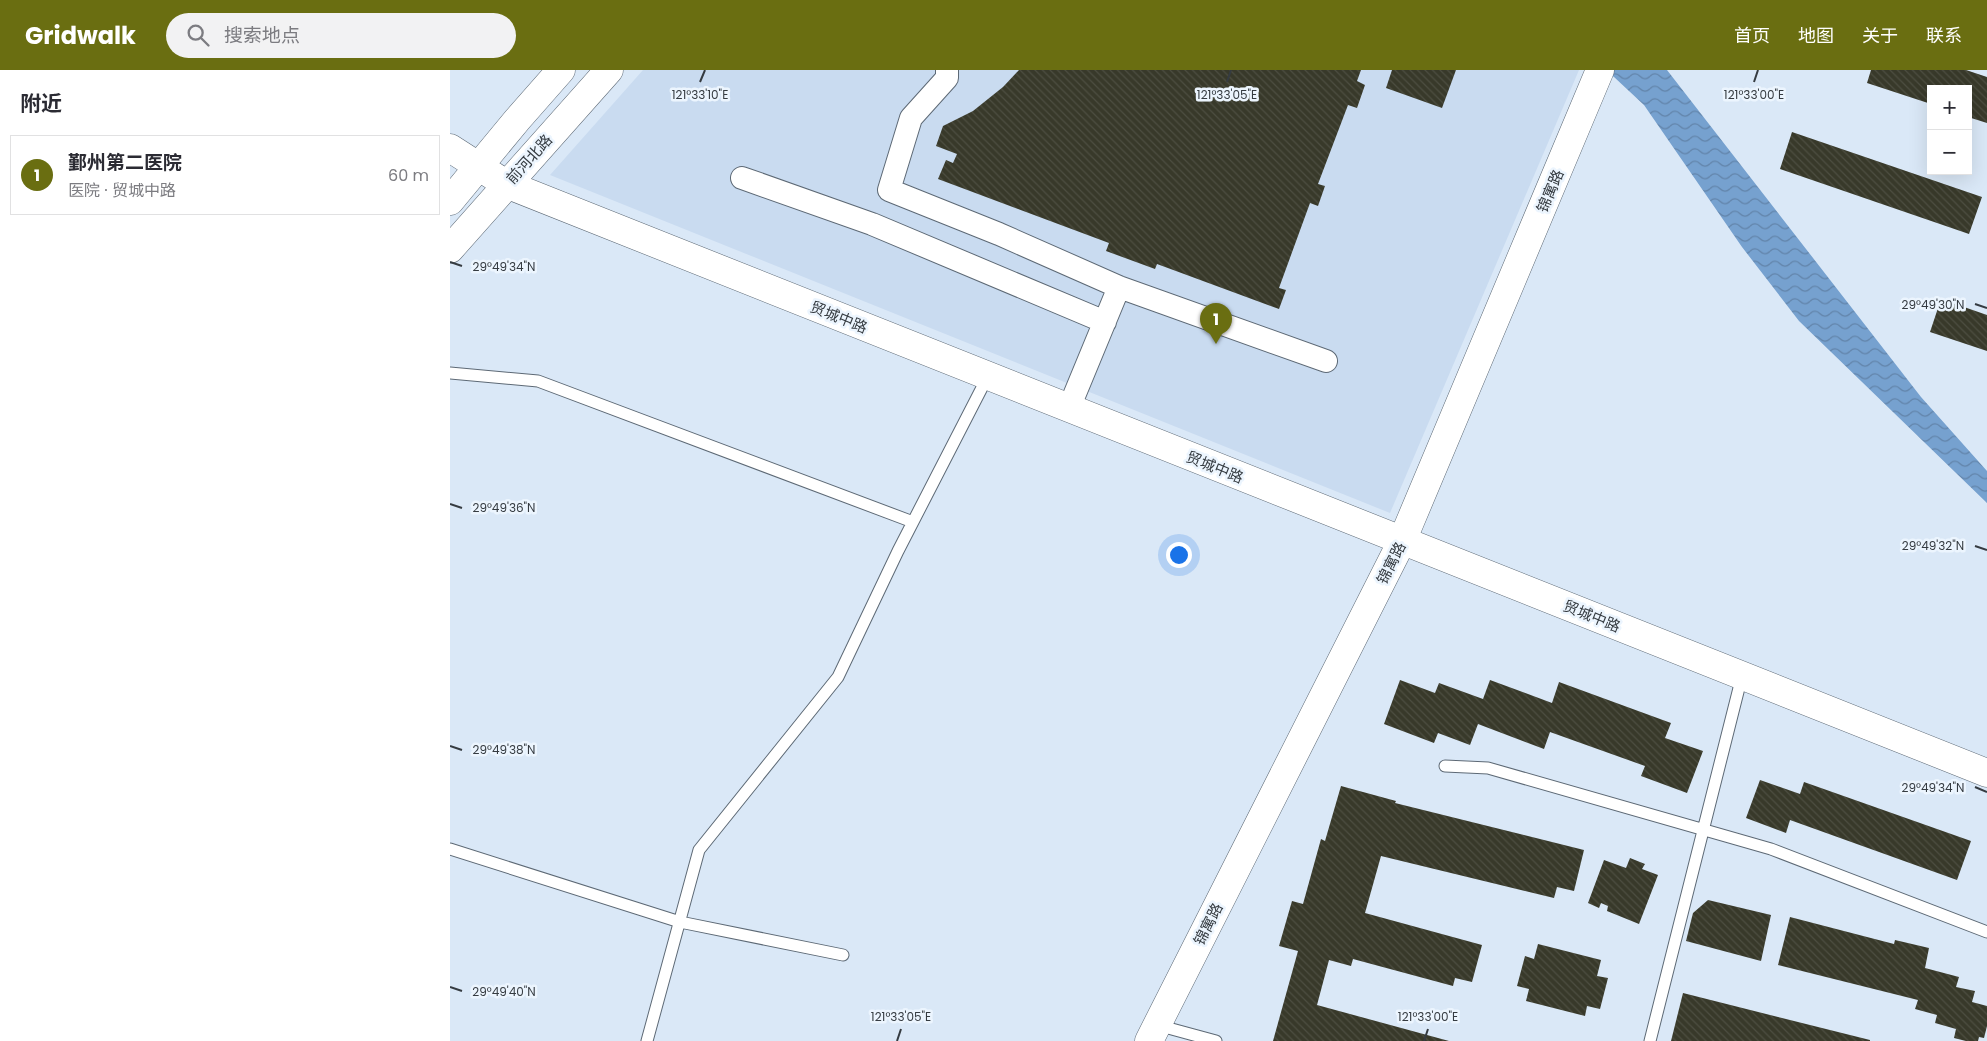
<!DOCTYPE html>
<html lang="zh">
<head>
<meta charset="utf-8">
<style>
	body { margin:0; font-family:Poppins,"Noto Sans SC",sans-serif; background:#f2f2f3; color:#2b2b33 }
	.controls { position:absolute; right:15px; top:15px; display:grid; overflow:hidden; border-radius:0px; box-shadow:0 5px 20px #0002 }
	.controls button { width:45px; height:45px; display:grid; place-items:center; padding:0; border:0; border-bottom:1px solid #e1e1e2; background:#fff; color:#2b2b33; font:25px sans-serif }
	.you { position:absolute; left:728px; top:484px; width:18px; height:18px; margin:-12px; border:4px solid #fff; border-radius:50%; background:#1a73e8; box-shadow:0 0 0 8px #1a73e833 }
	.badge { display:grid; place-items:center; width:32px; height:32px; border-radius:50%; background:#6a6e11; color:#fff; font-size:16px; font-weight:700 }
	.pin { position:absolute; translate:-50% -41px; filter:drop-shadow(0 1px 2px #0008) }
	.pin::after { content:''; position:absolute; top:26px; width:18px; height:15px; background:inherit; clip-path:polygon(0 0,100% 0,50% 100%) }
	.list { margin:0; padding:0; list-style:none }
	h2 { display:flex; justify-content:space-between; align-items:center; height:65px; margin:0; padding:0 20px; font-size:21px }
	h2 small { font-size:16px; font-weight:400; color:#7c7c81 }
	.list li { display:grid; grid-template-columns:32px 1fr auto; gap:15px; align-items:center; box-sizing:border-box; height:80px; margin:0 10px 10px; padding:0 10px; border:1px solid #e1e1e2; border-radius:0px }
	.list b { display:block; font-size:19px; white-space:nowrap }
	.list p { margin:0; font-size:16px; white-space:nowrap; color:#7c7c81 }
	.list em { font-size:16px; font-style:normal; color:#7c7c81 }
	.icon { flex:none; width:28px; height:28px; fill:none; stroke:currentColor; stroke-width:2; stroke-linecap:round; stroke-linejoin:round }
	.map { position:relative; flex:none; width:1537px; height:971px; overflow:hidden }
	header { display:flex; align-items:center; gap:30px; box-sizing:border-box; height:70px; padding:0 25px; background:#6a6e11; color:#fff }
	header strong { font-size:24px }
	nav { display:flex; gap:28px; margin-inline-start:auto; font-size:18px }
	.search { width:350px; height:45px; background:#f2f2f3; display:flex; align-items:center; gap:12px; box-sizing:border-box; padding:0 18px; border-radius:28px; color:#7c7c81; font-size:19px }
	main { display:flex }
	aside { flex:1; background:#fff }
	.map>svg:first-child { display:block }
	.built { fill:#c9dbf0 }
	.water { fill:url(#water-waves) }
	.building { fill:url(#building-back-hatch) }
	.lines { fill:none; stroke-linecap:round; stroke-linejoin:round }
	.service-casing { stroke:#5d6975; stroke-width:13 }
	.minor-casing { stroke:#5d6975; stroke-width:24 }
	.tertiary-casing { stroke:#5d6975; stroke-width:29 }
	.secondary-casing { stroke:#5d6975; stroke-width:29 }
	.service { stroke:#fff; stroke-width:11 }
	.minor { stroke:#fff; stroke-width:22 }
	.tertiary { stroke:#fff; stroke-width:28 }
	.secondary { stroke:#fff; stroke-width:28 }
	.ticks { fill:none; stroke:#353b41; stroke-width:2 }
	.labels { text-anchor:middle; dominant-baseline:central; stroke-width:5; stroke-linejoin:round; paint-order:stroke }
	.street-label { font-size:15px; fill:#353b41; stroke:#ecf5fe }
	.ticks-label { font-size:12px; text-anchor:middle; fill:#353b41; stroke:#ecf5fe; stroke-width:5; stroke-linejoin:round; paint-order:stroke }
</style>
</head>
<body>
<header>
<strong>Gridwalk</strong>
<div class="search"><svg class="icon" aria-label="search" viewBox="0 0 24 24"><circle cx="10" cy="10" r="6"/><path d="M15 15l6 6"/></svg>搜索地点</div>
<nav><a>首页</a><a>地图</a><a>关于</a><a>联系</a></nav>
</header>
<main>
<aside>
<h2>附近<small></small></h2>
<ul class="list">
<li><span class="badge">1</span><div><b>鄞州第二医院</b><p>医院 · 贸城中路</p></div><em>60 m</em></li>
</ul>
</aside>
<div class="map">
<svg width="1537" height="971" viewBox="0 0 1537 971">
	<defs>
		<pattern id="water-waves" width="16" height="10" patternUnits="userSpaceOnUse" patternTransform="scale(1.25)"><rect width="16" height="10" fill="#76a1cf"/><path d="M0 5q4-4 8 0t8 0" fill="none" stroke="#6284aa"/></pattern>
		<pattern id="building-back-hatch" width="6" height="6" patternUnits="userSpaceOnUse" patternTransform="scale(1.25)"><rect width="6" height="6" fill="#38392a"/><path d="M-1 5l2 2M0 0l6 6M5-1l2 2" fill="none" stroke="#4d4e41"/></pattern>
	</defs>
	<rect width="100%" height="100%" fill="#dae8f7"/>
	<path class="built" d="M193,0H1129L940,443L100,105Z"/>
	<path class="water" d="M1153,0H1217L1471,327L1537,401V433L1349,251L1292,177L1194,35L1164,7Z"/>
	<path class="building" d="M569,0H911L907,11L915,15L907,38L898,35L868,114L875,116L868,136L860,133L829,218L836,220L829,239L707,194L705,199L656,181L659,173L488,109L496,90L503,93L507,84L486,76L493,56L523,41L553,17Z
		M942,0H1006L992,38L936,18Z
		M1421,0H1516L1537,7V53L1518,47V19H1481V34L1417,13Z
		M1342,62L1532,127L1519,164L1330,99Z
		M1491,229L1537,245V281L1480,262Z
		M950,610L985,623L989,613L1033,629L1040,610L1102,633L1109,612L1221,653L1215,668L1253,681L1237,723L1191,706L1195,696L1100,662L1094,679L1028,654L1020,675L988,663L984,673L934,654Z
		M1310,710L1350,724L1354,712L1521,771L1507,810L1340,750L1336,763L1296,748Z
		M891,716L946,731L945,733L1134,780L1124,821L1107,817L1104,828L931,786L915,843L1032,875L1022,912L1005,908L1003,916L903,889L901,896L879,890L867,935L999,971H823L848,881L829,876L842,831L853,834L871,769L875,771Z
		M1180,788L1195,794L1192,799L1208,805L1189,854L1157,841L1158,836L1151,833L1149,838L1138,833L1154,790L1176,798Z
		M1258,830L1321,845L1311,891L1236,871L1243,843Z
		M1340,847L1444,874L1445,870L1479,878L1475,898L1509,907L1506,917L1525,921L1522,932L1537,936V956L1534,968L1529,967L1528,971H1516L1504,968L1506,959L1485,953L1487,945L1465,939L1468,930L1328,895Z
		M1088,874L1151,890L1147,906L1158,908L1150,939L1137,936L1135,946L1076,931L1079,919L1067,916L1075,886L1084,889Z
		M1233,923L1420,970V971H1221Z"/>
	<g class="lines">
		<defs>
			<path id="service" d="M0,303L88,311L463,452
				M995,696L1038,698L1321,779L1537,862
				M0,779L230,852L393,885
				M707,955L766,971
				M197,971L249,780L388,607L448,481L538,306
				M1200,971L1292,606"/>
			<path id="minor" d="M497,0V8L461,48L439,120L549,164L669,217L876,291
				M292,108L422,154L655,252
				M619,338L669,217"/>
			<path id="tertiary" d="M699,971L952,471L1150,0"/>
			<path id="secondary" d="M0,78L56,114L1537,703
				M0,131L67,50L111,0
				M0,179L159,0"/>
		</defs>
		<use href="#service" class="service-casing"/>
		<use href="#minor" class="minor-casing"/>
		<use href="#tertiary" class="tertiary-casing"/>
		<use href="#secondary" class="secondary-casing"/>
		<use href="#service" class="service"/>
		<use href="#minor" class="minor"/>
		<use href="#tertiary" class="tertiary"/>
		<use href="#secondary" class="secondary"/>
	</g>
	<path class="ticks" d="M250,12L255,0M777,12L781,0M1304,12L1308,0M0,192L12,196M1525,234L1537,238M0,434L12,438M1525,476L1537,480M0,676L12,680M1525,717L1537,722M0,917L12,921M447,971L451,959M974,971L978,959"/>
	<g class="labels">
		<g class="street-label">
			<text transform="translate(79 89) rotate(-48)">前河北路</text>
			<text transform="translate(1100 121) rotate(-67)">锦寓路</text>
			<text transform="translate(389 247) rotate(22)">贸城中路</text>
			<text transform="translate(765 397) rotate(22)">贸城中路</text>
			<text transform="translate(941 493) rotate(-63)">锦寓路</text>
			<text transform="translate(1142 546) rotate(22)">贸城中路</text>
			<text transform="translate(758 854) rotate(-63)">锦寓路</text>
		</g>
	</g>
	<g class="ticks-label">
		<text x="250" y="29">121°33'10"E</text>
		<text x="777" y="29">121°33'05"E</text>
		<text x="1304" y="29">121°33'00"E</text>
		<text x="54" y="201">29°49'34"N</text>
		<text x="1483" y="239">29°49'30"N</text>
		<text x="54" y="442">29°49'36"N</text>
		<text x="1483" y="480">29°49'32"N</text>
		<text x="54" y="684">29°49'38"N</text>
		<text x="1483" y="722">29°49'34"N</text>
		<text x="54" y="926">29°49'40"N</text>
		<text x="451" y="951">121°33'05"E</text>
		<text x="978" y="951">121°33'00"E</text>
	</g>
</svg>
<div class="controls">
<button>+</button>
<button>−</button>
</div>
<div class="you"></div>
<div class="pin badge" style="left:766px;top:274px">1</div>
</div>
</main>
</body>
</html>
